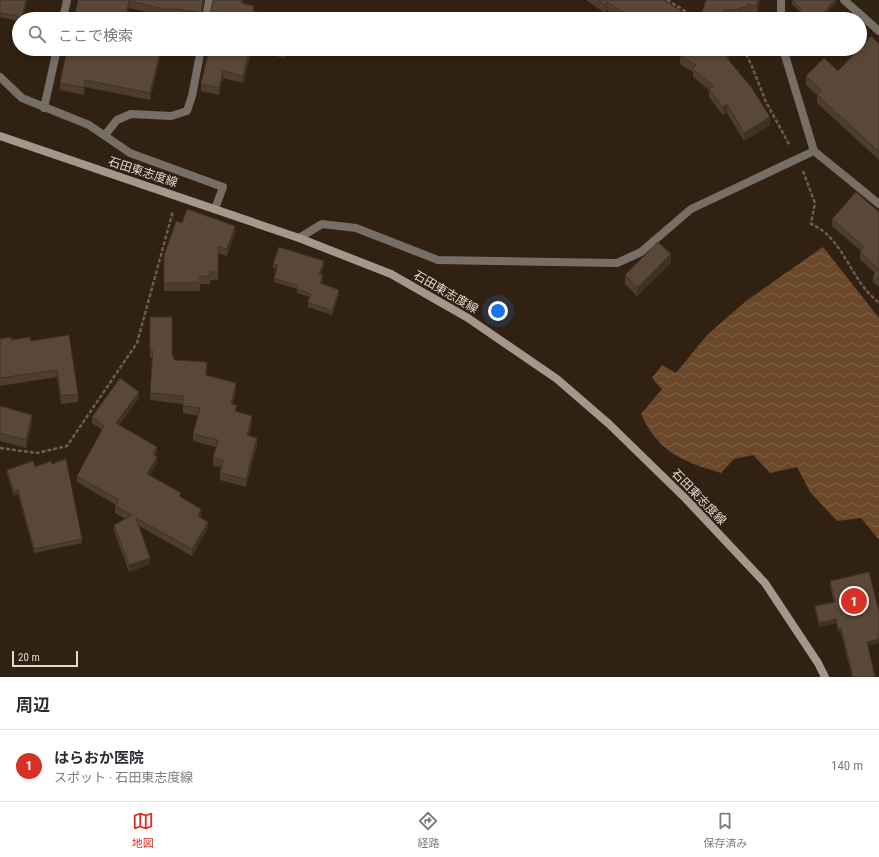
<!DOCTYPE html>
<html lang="ja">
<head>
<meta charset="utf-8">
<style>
	body { margin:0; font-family:"Roboto Condensed","Noto Sans JP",sans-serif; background:#f7f7f7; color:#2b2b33 }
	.scale { position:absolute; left:12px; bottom:10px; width:66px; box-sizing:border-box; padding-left:4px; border:2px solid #e4d8cf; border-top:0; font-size:11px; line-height:14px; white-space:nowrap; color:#e4d8cf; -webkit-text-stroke:3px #312112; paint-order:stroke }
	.you { position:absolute; left:498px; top:311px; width:14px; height:14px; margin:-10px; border:3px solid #fff; border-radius:50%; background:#1a73e8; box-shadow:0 0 0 6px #1a73e833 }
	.badge { display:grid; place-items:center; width:26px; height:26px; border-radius:50%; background:#d93025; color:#fff; font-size:13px; font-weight:700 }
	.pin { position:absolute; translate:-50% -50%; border:2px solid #fff; box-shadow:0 1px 4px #0006 }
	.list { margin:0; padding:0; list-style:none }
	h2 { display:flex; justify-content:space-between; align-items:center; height:52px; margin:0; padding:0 16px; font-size:17px }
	h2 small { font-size:13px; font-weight:400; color:#7c7c81 }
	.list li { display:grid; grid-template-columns:26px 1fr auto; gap:12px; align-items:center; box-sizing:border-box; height:72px; padding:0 16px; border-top:1px solid #e1e1e2 }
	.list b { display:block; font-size:15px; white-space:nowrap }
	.list p { margin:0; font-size:13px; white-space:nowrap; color:#7c7c81 }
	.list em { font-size:13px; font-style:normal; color:#7c7c81 }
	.icon { flex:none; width:22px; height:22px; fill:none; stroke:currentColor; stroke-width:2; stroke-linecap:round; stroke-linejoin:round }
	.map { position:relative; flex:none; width:879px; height:677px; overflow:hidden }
	.search { position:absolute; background:#fff; box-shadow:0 2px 6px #0003; left:12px; right:12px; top:12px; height:44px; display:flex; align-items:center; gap:10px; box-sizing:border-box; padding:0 14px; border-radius:22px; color:#7c7c81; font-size:15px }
	.sheet { height:124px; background:#fff }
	nav { display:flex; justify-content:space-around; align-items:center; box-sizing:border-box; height:56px; border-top:1px solid #e1e1e2; background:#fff; font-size:11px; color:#7c7c81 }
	nav a { display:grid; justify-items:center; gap:2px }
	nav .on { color:#d93025 }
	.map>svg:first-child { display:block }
	.water { fill:url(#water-waves) }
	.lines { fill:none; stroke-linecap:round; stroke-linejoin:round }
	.path { stroke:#6b5d50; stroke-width:2.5; stroke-dasharray:4 2; stroke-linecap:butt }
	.street { stroke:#776e66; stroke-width:8 }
	.secondary { stroke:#a6978c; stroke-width:8 }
	.wall { fill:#4d3d2f }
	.shaded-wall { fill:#3e3226 }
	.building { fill:#594737; stroke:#3e3226 }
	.labels { text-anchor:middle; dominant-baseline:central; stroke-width:4; stroke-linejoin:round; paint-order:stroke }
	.street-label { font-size:12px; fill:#e4d8cf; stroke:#312112 }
</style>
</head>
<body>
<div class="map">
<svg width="879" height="677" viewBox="0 0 879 677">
	<defs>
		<pattern id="water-waves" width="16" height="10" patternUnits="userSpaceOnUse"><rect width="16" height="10" fill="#6b4829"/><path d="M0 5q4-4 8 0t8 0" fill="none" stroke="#806247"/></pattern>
	</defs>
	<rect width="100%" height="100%" fill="#312112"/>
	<path class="water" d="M823,247L879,318V540L861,518L837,521L810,492L797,467L770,473L753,455L734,459L721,473C682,461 659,453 641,414L662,389L652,378L662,365L676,373L707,335L746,301Z"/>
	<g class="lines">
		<path class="path" d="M667,0L698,19
			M743,49L751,64L766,102L790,146
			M803,171L815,203L811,224C838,235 848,268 866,290C869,294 875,299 879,303
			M0,448L37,453L67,446L137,343L173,211"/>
		<path class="street" d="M781,0V19
			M844,0L879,31
			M63,19L67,0
			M206,19L209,1
			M783,49L814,151L879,204
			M0,77L22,98L89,125L130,153L223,187L215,209
			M44,108L57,49
			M105,135L117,120L131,114L171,116L187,111L192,96L201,49
			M299,238L322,224L356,228L438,260L617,263L641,252L691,209L814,151"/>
		<path class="secondary" d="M0,136L299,238L391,274L468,318L557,379L609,424L686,499L765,583L818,663L825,677"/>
	</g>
	<path class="wall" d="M0,0H27L23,19H19V21L0,17Z
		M78,0H204L201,19H195L171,14L170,17L129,8L126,19H74Z
		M243,0V4L254,12L290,19H210V15Z
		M586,0H664L694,19H620L607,10L605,13Z
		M706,0H760L757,15L747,12L746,16L741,15L740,19L734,17L733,19L725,17L724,19H700Z
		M792,0H836V3L821,19H793L799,11L792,4Z
		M879,44V160L817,103V95L806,85V76L838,71Z
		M162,49L150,100L85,87L84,95L60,90V83Z
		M209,49H292L291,53H286L285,58L252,51L243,83L223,78L219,95L201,91V84Z
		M673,49H724L729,60L770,125L744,141L727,113L723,115L709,97V90L693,77V72L680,64V57L673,53Z
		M879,212V287L873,282V275L875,273L860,259V252L861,251L832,226V219Z
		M182,223L235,233L227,256L218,253V280H210V284H200V291H164V256Z
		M671,263L637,296L625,284V275Z
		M273,264L324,266L321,274L323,280L322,284L339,294L332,315L308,307V302L310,297L297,293V289L274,282V278L277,269L273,268Z
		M150,317L174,360L207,375L236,390L233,404L237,412L252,423L248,436L257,445L246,487L220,480V473L221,467L213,466V458L216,447L193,441V434L198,416L183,413V404L150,400L153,358H150Z
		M69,335L78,394V402L61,404L57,377L0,386V339L31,341Z
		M139,398L119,425L157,453L155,456L157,463L150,475L181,497L201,515L200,517L208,528L192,556L139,526L150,564L129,572L114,531V525L126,519L115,513V506L116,505L77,482V476L102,430L92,423V417Z
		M0,406L32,423L26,448L0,441Z
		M35,467L82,539V543L34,553L18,494L14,496L7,474V470Z
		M830,581L879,643L868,645L875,677H852L841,633H838L836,623L819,627L815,611V606L834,602L830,586Z"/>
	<path class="shaded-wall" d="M26,0H27L23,19H22Z
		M203,0H204L201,19V13Z
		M758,0H760L757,15V6Z
		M835,0H836V3L821,19H818Z
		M129,1V8L126,19H125Z
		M607,2V10L605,13V5Z
		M747,4V12L746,16V8Z
		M741,7V15L740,19V10Z
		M725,9V17L724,19H719Z
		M734,9V17L733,19V11Z
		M627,12V19H626V14Z
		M639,14V19H636V18Z
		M161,49H162V51L150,100V93Z
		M250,49H252V51L243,83V76Z
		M729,53V61L726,57Z
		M223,71V78L219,95V88Z
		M85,80V87L84,95V88Z
		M727,104V113L723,115V107Z
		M770,117V125L744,141V133Z
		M235,226V233L227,256V249Z
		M671,254V263L637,296V288Z
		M324,261V266L319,278V274Z
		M323,275V280L320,288V283Z
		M339,290V294L332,315V311Z
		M236,383V390L231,411V404Z
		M139,392V398L116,429V423Z
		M32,415V423L26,448V440Z
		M252,416V423L247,442V435Z
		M257,438V445L246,487V479Z
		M157,447V453L153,460V454Z
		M157,457V463L147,480V474Z
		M18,490V494L14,496V492Z
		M201,509V515L198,522V516Z
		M208,522V528L192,556V549Z
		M150,558V564L129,572V565Z
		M836,619V623L819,627V623Z
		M841,628V633H838V629Z
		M879,639V643L867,646V642Z"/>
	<path class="building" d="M0,0H26L22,17L0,13Z
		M78,0H203L201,13L171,8L170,10L129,1L125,19H74Z
		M213,0H242L241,3L254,6L253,11L290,19H216V16L210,15Z
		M598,0H664L694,19H647L639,14L636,18L627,12L626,14L607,2L605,5Z
		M706,0H758L757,6L747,4L746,8L741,7L740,10L734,9L733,11L725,9L719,19H700Z
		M792,0H835L818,19H793V18L801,9Z
		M871,36L879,44V152L817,95L821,90L806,76L824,58L838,71L859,49H860V48Z
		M67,49H161L150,93L85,80L84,88L60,83Z
		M209,49H250L243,76L223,71L219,88L201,84Z
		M274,49H286L285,51Z
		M680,49H724L729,53L726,57L752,88L770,117L744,133L727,104L723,107L709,89L714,86L693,69L696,65L680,56L683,50Z
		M856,192L879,212V280L873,275L878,269L860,252L864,247L832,219Z
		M187,209L235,226L227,249L218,246V272H210V276H200V283H164V256L176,221L182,223Z
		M658,242L671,254L637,288L625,275Z
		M279,247L324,261L319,274L323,275L320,283L339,290L332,311L308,302L311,294L297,289L298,286L274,278L278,265L273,264Z
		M150,317H172V356L174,357V360L207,362L206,375L236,383L231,404L237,405L235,411L252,416L247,435L257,438L246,479L220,473L223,460L213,458L218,440L193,434L200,408L183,406V396L150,393L153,351H150Z
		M69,335L78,394L61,396L57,370L0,378V339L11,337V340L30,337L31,341Z
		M120,378L139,392L116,423L157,447L153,454L157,457L147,474L181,493L179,496L201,509L198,516L208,522L192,549L136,518L150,558L129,565L114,525L132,515L115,506L119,500L77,476L104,426L92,417Z
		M0,406L32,415L26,440L0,433Z
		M66,459L82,539L34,549L18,490L14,492L7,470L33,461L35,467L51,461L52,464Z
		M869,572L879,612V639L867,642L875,677H853L841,628L838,629L836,619L819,623L815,606L835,602L830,581Z"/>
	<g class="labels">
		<g class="street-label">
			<text transform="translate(143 172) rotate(18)">石田東志度線</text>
			<text transform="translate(446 292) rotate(30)">石田東志度線</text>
			<text transform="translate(699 497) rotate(46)">石田東志度線</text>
		</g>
	</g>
</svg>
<div class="scale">20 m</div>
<div class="you"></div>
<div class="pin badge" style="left:854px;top:601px">1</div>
<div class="search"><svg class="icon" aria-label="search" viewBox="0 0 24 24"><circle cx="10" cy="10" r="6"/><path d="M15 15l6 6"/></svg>ここで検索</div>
</div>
<section class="sheet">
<h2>周辺<small></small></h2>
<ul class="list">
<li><span class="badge">1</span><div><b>はらおか医院</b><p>スポット · 石田東志度線</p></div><em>140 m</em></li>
</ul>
</section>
<nav>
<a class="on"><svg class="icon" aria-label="map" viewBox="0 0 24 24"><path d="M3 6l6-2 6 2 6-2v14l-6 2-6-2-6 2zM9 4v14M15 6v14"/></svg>地図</a>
<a><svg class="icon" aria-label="directions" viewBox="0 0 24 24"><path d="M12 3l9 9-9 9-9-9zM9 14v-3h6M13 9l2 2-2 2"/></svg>経路</a>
<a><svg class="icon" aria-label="saved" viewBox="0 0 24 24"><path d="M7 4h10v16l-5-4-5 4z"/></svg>保存済み</a>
</nav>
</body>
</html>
